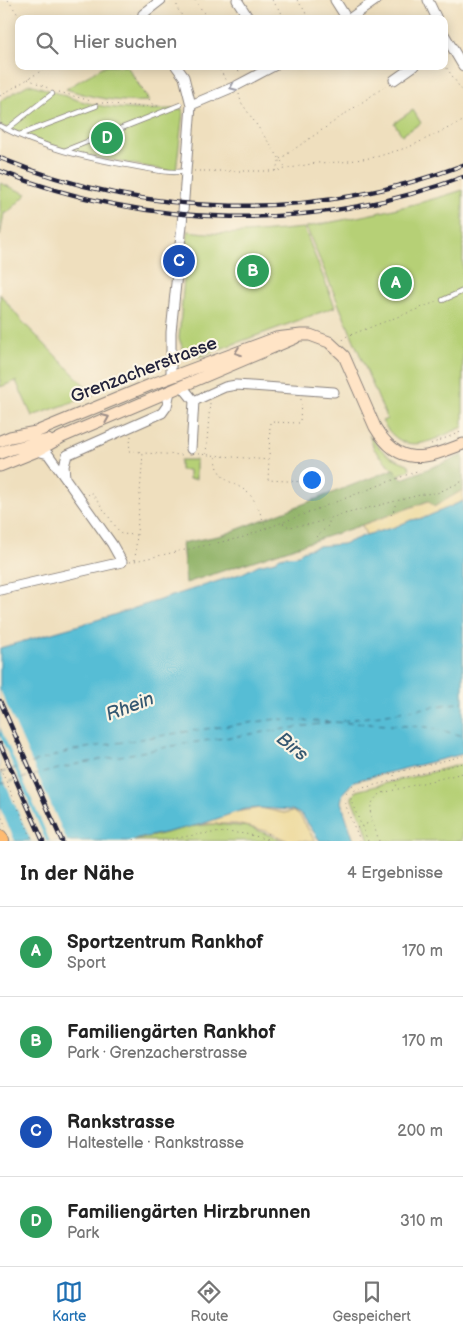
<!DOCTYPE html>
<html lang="de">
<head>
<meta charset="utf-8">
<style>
	body { margin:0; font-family:"Balsamiq Sans",sans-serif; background:#f2f2f2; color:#222 }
	.you { position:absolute; left:311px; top:479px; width:18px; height:18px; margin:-12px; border:4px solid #fff; border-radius:50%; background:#1a73e8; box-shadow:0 0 0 8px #1a73e833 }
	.badge { display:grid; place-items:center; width:32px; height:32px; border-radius:50%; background:#1f6fb2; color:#fff; font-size:16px; font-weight:700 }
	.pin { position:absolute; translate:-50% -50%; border:2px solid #fff; box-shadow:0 1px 5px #0006 }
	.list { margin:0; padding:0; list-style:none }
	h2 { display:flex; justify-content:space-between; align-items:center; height:65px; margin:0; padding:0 20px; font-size:21px }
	h2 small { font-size:16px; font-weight:400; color:#767676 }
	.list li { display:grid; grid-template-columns:32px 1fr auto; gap:15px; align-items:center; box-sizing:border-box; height:90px; padding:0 20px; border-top:1px solid #e0e0e0 }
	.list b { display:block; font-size:19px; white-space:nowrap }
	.list p { margin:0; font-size:16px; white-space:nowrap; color:#767676 }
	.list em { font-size:16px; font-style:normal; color:#767676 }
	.icon { flex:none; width:28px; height:28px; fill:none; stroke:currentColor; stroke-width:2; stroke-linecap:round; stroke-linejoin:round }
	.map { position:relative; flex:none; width:463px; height:841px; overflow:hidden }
	.search { position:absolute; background:#fff; box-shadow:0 2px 12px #0003; left:15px; right:15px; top:15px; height:55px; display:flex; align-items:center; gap:12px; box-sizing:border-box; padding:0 18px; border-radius:10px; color:#767676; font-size:19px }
	.sheet { height:425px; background:#fff }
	nav { display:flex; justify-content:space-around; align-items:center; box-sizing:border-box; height:70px; border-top:1px solid #e0e0e0; background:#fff; font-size:14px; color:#767676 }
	nav a { display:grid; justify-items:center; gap:2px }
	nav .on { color:#1f6fb2 }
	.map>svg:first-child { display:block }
	.green { fill:#b6d076; stroke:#6c7958 }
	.forest { fill:#90b267; stroke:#596a51 }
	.sand { fill:#eeda9e; stroke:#887e6c }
	.water { fill:#57bdd5; stroke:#3c7088 }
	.pier { fill:#efdfbe }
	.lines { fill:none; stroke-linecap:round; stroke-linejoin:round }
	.ferry { stroke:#355871; stroke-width:1; stroke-dasharray:6 5; stroke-linecap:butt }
	.service-casing { stroke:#88807c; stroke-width:6 }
	.minor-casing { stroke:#88807c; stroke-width:11 }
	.secondary-casing { stroke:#88807c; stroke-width:13 }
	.primary-casing { stroke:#88807c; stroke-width:16 }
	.path { stroke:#88807c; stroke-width:1; stroke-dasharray:1 4; stroke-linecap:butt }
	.service { stroke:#fff; stroke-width:4.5 }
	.minor { stroke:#fff; stroke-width:9 }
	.secondary { stroke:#ffe4c6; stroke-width:11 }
	.primary { stroke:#ffbb71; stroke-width:14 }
	.rail-casing { stroke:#22223b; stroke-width:4.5 }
	.rail { stroke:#fcf5e5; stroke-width:2.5; stroke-dasharray:8; stroke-linecap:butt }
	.oneway { stroke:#9c9ca7 }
	.oneway2 { stroke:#9c8d87 }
	.labels { text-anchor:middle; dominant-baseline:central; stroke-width:4.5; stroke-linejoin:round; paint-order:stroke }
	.street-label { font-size:18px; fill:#22223b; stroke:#fcf5e5 }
	.water-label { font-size:19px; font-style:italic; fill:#355871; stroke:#fcf5e5 }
</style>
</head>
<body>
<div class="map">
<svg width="463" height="841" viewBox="0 0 463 841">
	<rect width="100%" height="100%" fill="#fcf5e5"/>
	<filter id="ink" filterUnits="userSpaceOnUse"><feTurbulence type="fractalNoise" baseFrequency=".02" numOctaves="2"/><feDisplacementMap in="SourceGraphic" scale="10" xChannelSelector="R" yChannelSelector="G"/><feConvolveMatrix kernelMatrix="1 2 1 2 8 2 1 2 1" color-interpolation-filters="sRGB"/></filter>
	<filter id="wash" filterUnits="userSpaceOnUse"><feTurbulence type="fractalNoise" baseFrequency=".0096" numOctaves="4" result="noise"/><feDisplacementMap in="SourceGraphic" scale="20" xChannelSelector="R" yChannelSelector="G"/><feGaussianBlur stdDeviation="1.12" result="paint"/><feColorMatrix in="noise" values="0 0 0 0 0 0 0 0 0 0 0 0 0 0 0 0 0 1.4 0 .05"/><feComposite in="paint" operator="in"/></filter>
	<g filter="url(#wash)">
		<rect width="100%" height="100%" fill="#efdfbe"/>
		<path class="green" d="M104,66H127L149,101C121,103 93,98 66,89Z
			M29,84C51,90 73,100 96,105C124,111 153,109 182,109L183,112L176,172C116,161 55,152 0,125V101Z
			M413,110L421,123L402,135L394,123Z
			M0,183L27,194L7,213H4L0,236Z
			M463,190V427C431,440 405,460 382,421L387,419L306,227C359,217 411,207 463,190Z
			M304,228L335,307L198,357L197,355L193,356L183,349L179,338L188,231C227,237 266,231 304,228Z
			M0,294L20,319L94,395L32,416L16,381L0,387Z
			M369,435C381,451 388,457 408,464L410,469L408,471L398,475L374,449Z
			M180,460H196V479H189V470H180Z
			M463,764V841H369L364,824L352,800V797L356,791Z
			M215,824L249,827L284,841H134L189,827Z"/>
		<path class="forest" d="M463,455V490L434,507L428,501L362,525L186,583L182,543L223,535L394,469L402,479Z"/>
		<path class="sand" d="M463,490V501L424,518L411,520L395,527L366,535L362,525L429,501L434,507Z
			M260,808L284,813L293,811L301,817L315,841H288L266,831L236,824H202L235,812Z"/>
		<path class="water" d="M463,501V754L354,781L343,793L341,802L354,841H320L302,815L292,810L260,808L245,809L202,824L129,841H0V648L107,617L243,573L258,565L275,561L280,557L298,555L303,551L318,546L343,544L366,535L395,527L411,520L424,518Z"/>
		<path class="pier" d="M0,690L67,841H50L0,727Z
			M0,736L46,841H31L0,772Z
			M0,808L15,841H0Z"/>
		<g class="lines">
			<path class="ferry" d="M342,721L463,702
				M0,773L74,750L184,732L277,719L427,727L460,735L463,737
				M0,784L78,764L183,744L333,722"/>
		</g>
	</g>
	<g filter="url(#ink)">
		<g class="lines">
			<defs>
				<path id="service" d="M0,126C42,148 87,158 133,166C150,169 168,174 186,171
					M7,129L52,94
					M19,135L96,106
					M64,151L180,105
					M443,300L463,291"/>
				<path id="minor" d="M237,0L249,19
					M335,0L347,19
					M428,0L437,19
					M146,19L143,14L161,0
					M349,19L376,0
					M444,34L463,66
					M394,80L414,66
					M191,105L236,86L274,66
					M171,377V332L182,225L191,105L184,77L176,66
					M182,386L194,401L191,449
					M194,401L225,387L236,385L334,392
					M65,477L64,466L67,455L162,413L167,406L170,391
					M0,590L122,562L112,544L48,454L37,451"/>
				<path id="secondary" d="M0,441L10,437L36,432L150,385L276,338L301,335H310L329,342L344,356L375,427C399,468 425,459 463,444
					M0,453L11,449L48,440
					M0,466L37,451L62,437L295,338"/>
				<path id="primary" d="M0,837L2,841"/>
			</defs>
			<use href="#service" class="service-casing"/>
			<use href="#minor" class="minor-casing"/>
			<use href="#secondary" class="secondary-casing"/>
			<use href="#primary" class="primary-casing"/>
			<path class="path" d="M8,0L21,19
				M177,0V8L184,19
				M195,0L208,19
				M272,0L286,19
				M297,0L305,11L307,19
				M126,19L134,14
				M444,64L463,92
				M127,66L153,105
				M217,66L227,81
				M238,66L239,75
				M28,79L48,88
				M59,92L91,101
				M239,94L241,102L286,168
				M0,96L49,66
				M102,103L144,107L158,106
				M280,159L387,85
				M194,171H275L316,163L342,162L376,157L409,147L463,121
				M275,171L280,159
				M343,340L345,337L436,302
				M131,436L129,451L142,452
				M431,444L463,431
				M198,454L269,460L268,480L306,482
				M206,454L210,403
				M216,457C218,484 232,479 248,493C257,501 261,516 266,528
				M269,459L270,422L300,423L301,399
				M88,495L91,492L121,534L137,535
				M391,515L395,508V502
				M283,523L289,527L312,524L340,515L424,494L437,493L463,481
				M316,537L329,525V520
				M135,560L143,453L184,455
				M130,562L244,537L422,469V467
				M0,768L33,841
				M394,775L397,788
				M0,813L6,827
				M357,828L371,822
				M134,839L135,841
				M266,839L269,832
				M162,841C197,834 235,826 269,841
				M360,841C356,827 339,803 348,790C350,787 354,784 357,782L463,756
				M368,841L351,801V796L355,790L463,763
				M379,841C374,823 361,806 382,793L463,773"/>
			<use href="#service" class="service"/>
			<use href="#minor" class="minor"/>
			<use href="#secondary" class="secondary"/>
			<use href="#primary" class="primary"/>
			<defs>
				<path id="rail" d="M0,158C148,219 313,222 463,165
					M0,171C148,229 314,233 463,177
					M0,701L62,841
					M0,744L43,841"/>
			</defs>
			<use href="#rail" class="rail-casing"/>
			<use href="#rail" class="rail"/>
		</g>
		<defs><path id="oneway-chevron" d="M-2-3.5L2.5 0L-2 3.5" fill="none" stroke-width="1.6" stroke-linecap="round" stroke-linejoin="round" transform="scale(1.25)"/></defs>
		<use class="oneway" href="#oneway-chevron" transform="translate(233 87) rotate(156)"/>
		<g class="oneway2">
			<use href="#oneway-chevron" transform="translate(238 352) rotate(160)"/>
			<use href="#oneway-chevron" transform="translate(106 418) rotate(-23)"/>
		</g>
	</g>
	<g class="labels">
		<g class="street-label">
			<text transform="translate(144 370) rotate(-21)">Grenzacherstrasse</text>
		</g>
		<g class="water-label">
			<text transform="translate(130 707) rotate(-21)">Rhein</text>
			<text transform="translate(292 747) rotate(39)">Birs</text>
		</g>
	</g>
</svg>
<div class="you"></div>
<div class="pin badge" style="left:396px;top:283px;background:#2e9e5b">A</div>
<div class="pin badge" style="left:253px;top:271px;background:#2e9e5b">B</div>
<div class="pin badge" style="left:179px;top:261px;background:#1a4fb4">C</div>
<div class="pin badge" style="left:107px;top:138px;background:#2e9e5b">D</div>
<div class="search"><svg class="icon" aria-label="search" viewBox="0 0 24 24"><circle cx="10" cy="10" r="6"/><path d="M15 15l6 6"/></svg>Hier suchen</div>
</div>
<section class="sheet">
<h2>In der Nähe<small>4 Ergebnisse</small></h2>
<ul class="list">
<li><span class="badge" style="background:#2e9e5b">A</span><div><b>Sportzentrum Rankhof</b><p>Sport</p></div><em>170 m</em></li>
<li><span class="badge" style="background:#2e9e5b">B</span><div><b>Familiengärten Rankhof</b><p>Park · Grenzacherstrasse</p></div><em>170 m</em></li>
<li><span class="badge" style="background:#1a4fb4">C</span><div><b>Rankstrasse</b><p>Haltestelle · Rankstrasse</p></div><em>200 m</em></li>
<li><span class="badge" style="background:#2e9e5b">D</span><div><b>Familiengärten Hirzbrunnen</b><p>Park</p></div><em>310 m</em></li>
</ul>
</section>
<nav>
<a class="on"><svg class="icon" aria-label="map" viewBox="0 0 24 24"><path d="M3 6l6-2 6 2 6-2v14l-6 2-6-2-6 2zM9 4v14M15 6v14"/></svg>Karte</a>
<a><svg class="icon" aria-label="directions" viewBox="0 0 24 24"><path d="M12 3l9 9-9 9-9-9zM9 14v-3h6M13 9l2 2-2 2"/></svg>Route</a>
<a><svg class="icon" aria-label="saved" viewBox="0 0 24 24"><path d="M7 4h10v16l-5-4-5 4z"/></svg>Gespeichert</a>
</nav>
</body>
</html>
